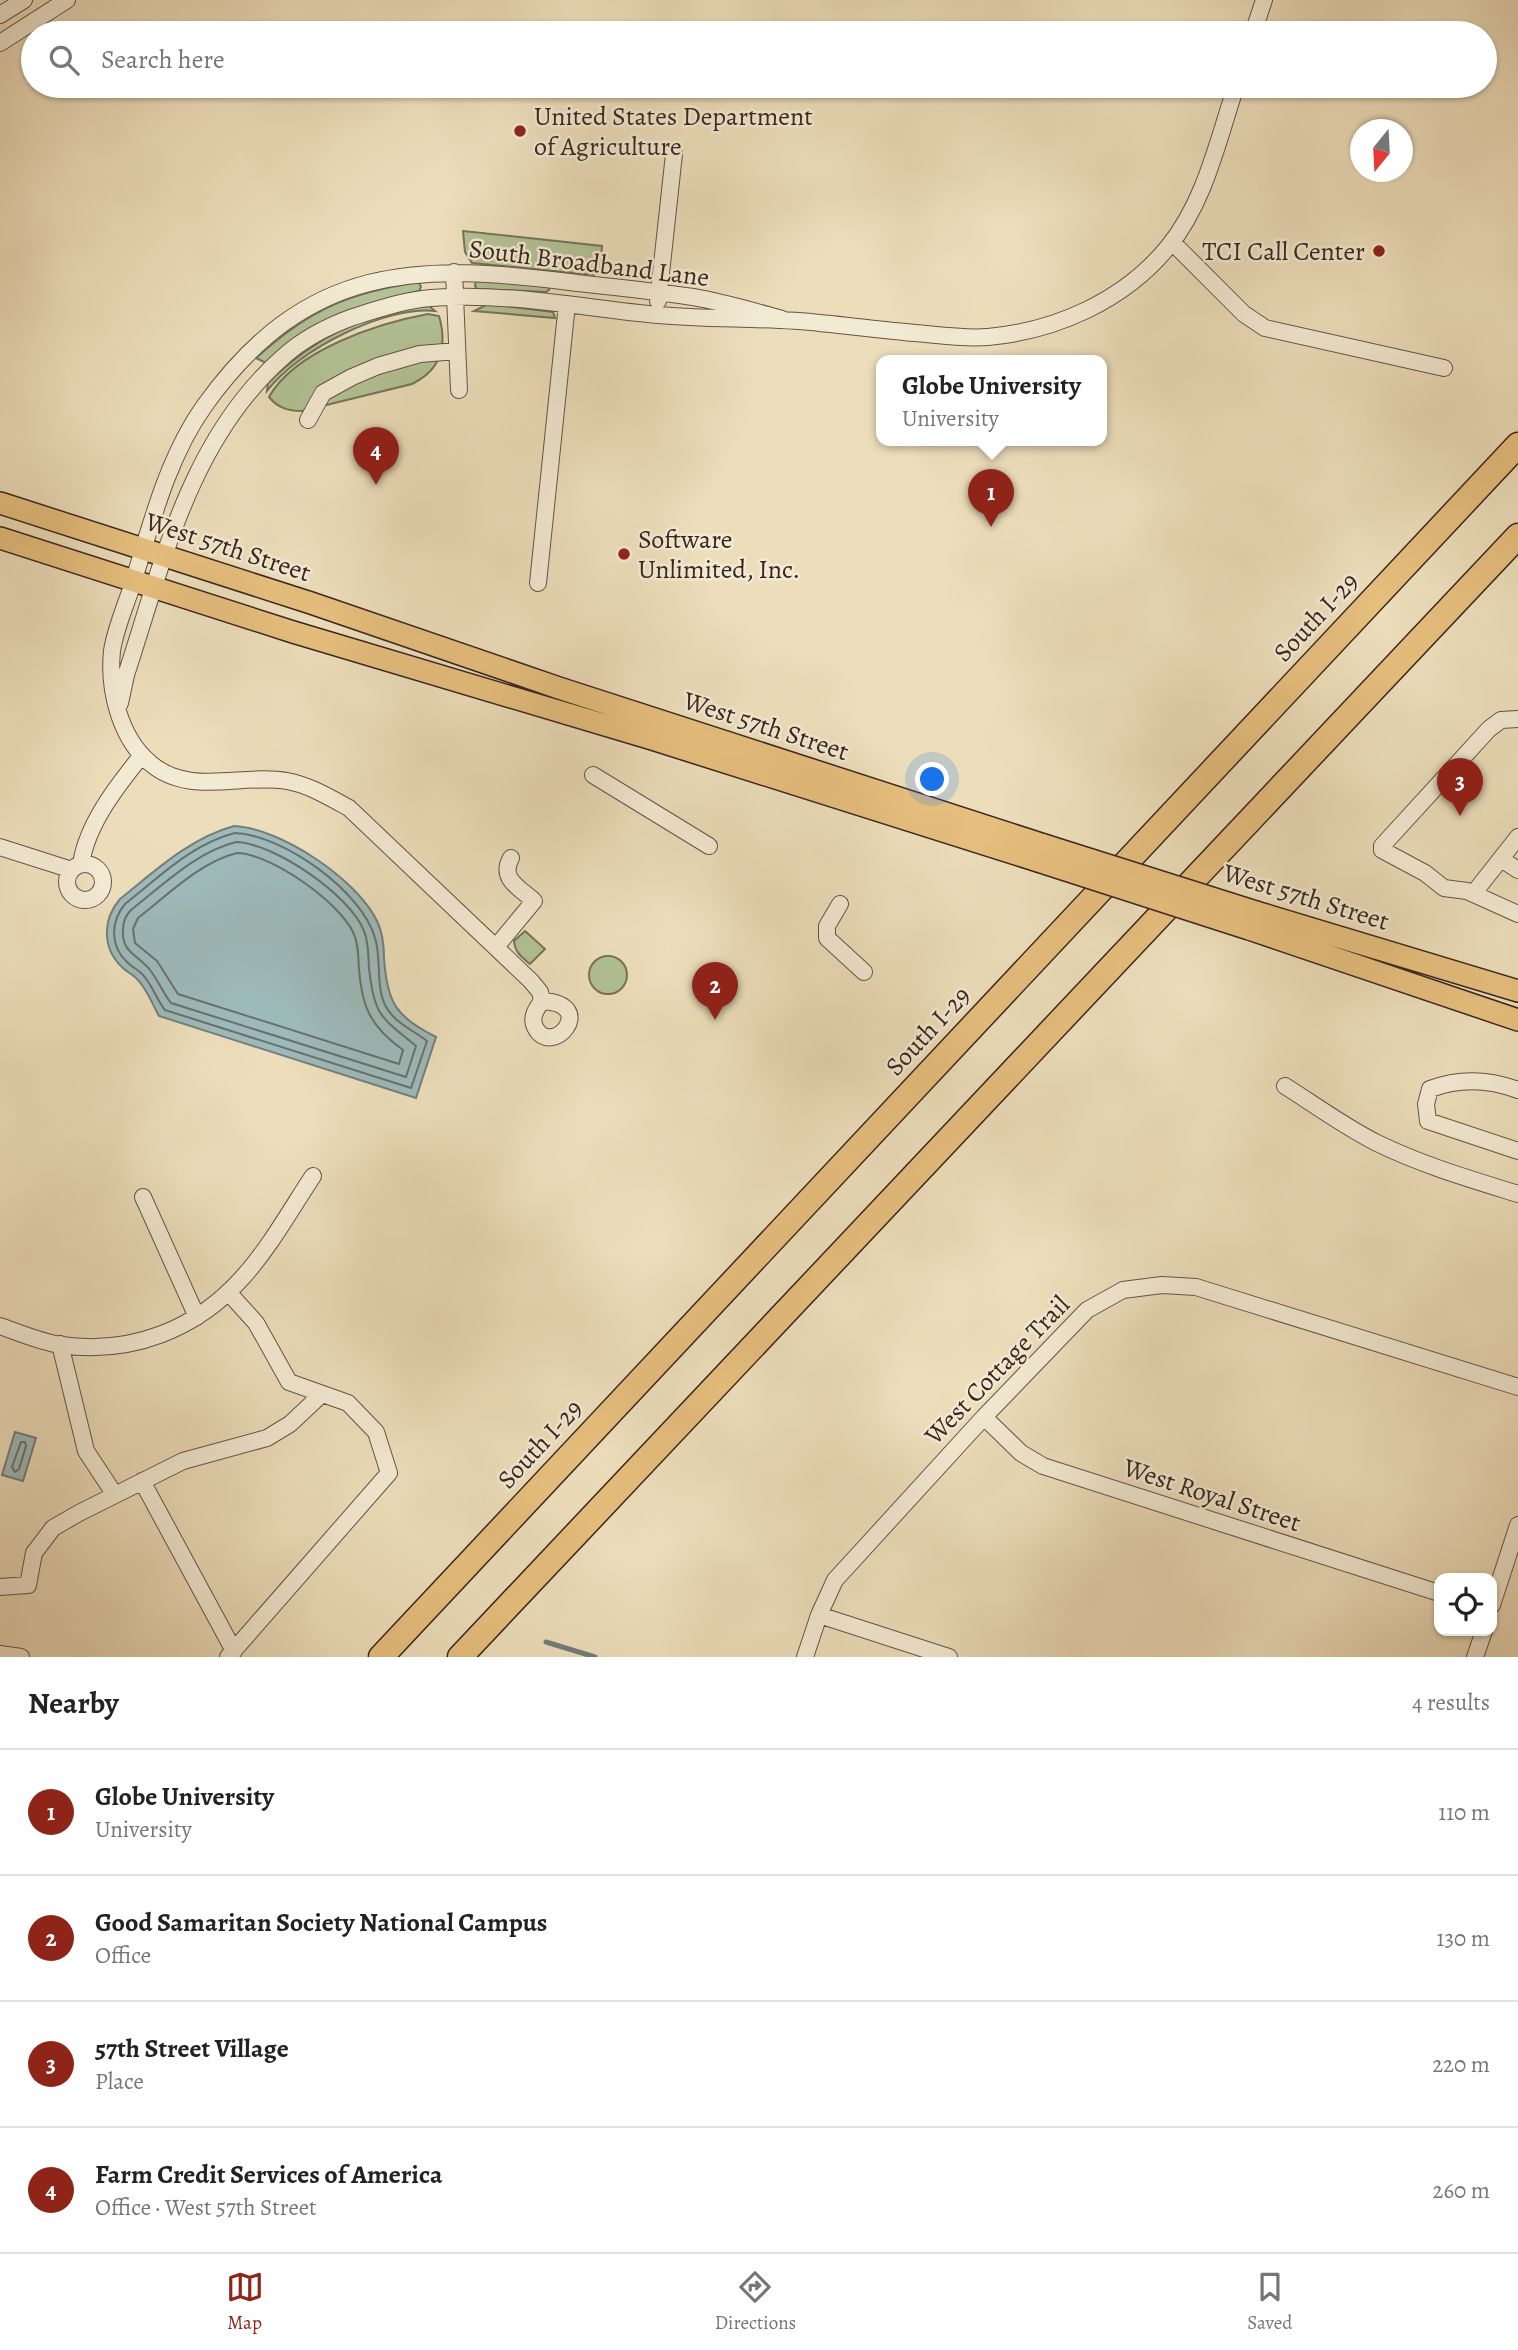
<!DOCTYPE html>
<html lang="en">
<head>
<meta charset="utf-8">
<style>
	body { margin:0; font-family:Alegreya,serif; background:#f6f6f6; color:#222 }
	.controls { position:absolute; right:21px; bottom:21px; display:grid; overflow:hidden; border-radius:14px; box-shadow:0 2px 5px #0004 }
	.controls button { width:63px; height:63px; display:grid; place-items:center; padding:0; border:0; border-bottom:2px solid #e0e0e0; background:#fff; color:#222; font:35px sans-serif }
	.compass { position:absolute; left:1350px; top:119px; width:63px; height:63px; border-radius:50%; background:#fff; box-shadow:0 2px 5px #0004; rotate:198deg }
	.you { position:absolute; left:933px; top:780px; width:24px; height:24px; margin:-18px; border:5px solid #fff; border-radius:50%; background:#1a73e8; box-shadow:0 0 0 10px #1a73e833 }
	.badge { display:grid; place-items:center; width:46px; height:46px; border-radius:50%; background:#8f2418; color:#fff; font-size:23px; font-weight:700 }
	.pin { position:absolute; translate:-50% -58px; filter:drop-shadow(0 2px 4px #0008) }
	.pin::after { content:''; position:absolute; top:37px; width:24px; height:21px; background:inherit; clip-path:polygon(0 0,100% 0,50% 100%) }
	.popup { position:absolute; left:876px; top:355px; width:231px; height:91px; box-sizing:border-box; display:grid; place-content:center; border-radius:14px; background:#fff; filter:drop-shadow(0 2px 5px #0005); font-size:23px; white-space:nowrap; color:#767676 }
	.popup b { font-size:26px; color:#222 }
	.popup::after { content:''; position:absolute; left:50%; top:100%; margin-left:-14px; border:14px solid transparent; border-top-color:#fff }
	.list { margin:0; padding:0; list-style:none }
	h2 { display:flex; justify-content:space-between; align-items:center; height:91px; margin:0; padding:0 28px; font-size:30px }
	h2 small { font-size:23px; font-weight:400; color:#767676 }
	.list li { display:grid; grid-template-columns:46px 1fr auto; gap:21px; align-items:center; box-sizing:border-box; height:126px; padding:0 28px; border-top:2px solid #e0e0e0 }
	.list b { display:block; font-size:26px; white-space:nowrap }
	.list p { margin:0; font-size:23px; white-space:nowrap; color:#767676 }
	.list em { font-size:23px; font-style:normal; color:#767676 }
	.icon { flex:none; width:38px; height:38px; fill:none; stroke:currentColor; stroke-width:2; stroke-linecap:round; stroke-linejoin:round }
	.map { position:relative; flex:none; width:1518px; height:1657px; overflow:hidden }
	.search { position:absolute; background:#fff; box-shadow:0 2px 5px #0004; left:21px; right:21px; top:21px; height:77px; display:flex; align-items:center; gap:18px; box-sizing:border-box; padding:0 24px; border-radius:38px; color:#767676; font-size:26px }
	.sheet { height:595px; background:#fff }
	nav { display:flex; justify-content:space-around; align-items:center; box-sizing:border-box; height:98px; border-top:2px solid #e0e0e0; background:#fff; font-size:19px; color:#767676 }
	nav a { display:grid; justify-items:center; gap:4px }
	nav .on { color:#8f2418 }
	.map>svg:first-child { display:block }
	.green { fill:#b2c295; stroke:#74745a; stroke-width:2 }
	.water { fill:#9dbaba; stroke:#747f7c; stroke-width:2 }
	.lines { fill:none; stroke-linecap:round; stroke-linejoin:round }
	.shore { stroke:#6a706d; stroke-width:2 }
	.stream { stroke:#747f7c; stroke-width:5 }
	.minor-casing { stroke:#645447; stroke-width:18 }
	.major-casing { stroke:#372620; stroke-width:24 }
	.highway-casing { stroke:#372620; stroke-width:27 }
	.minor { stroke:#f3ead3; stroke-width:16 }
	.major { stroke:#e6bf7e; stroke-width:21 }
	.highway { stroke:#e6bf7e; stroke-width:24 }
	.major-bridge-casing { stroke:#372620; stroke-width:24; stroke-linecap:butt }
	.major-bridge { stroke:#e6bf7e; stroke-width:21 }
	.poi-dot { fill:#8f2418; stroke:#f3ead3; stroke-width:2.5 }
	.labels { text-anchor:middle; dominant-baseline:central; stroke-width:5; stroke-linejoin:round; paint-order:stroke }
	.poi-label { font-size:26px; fill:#372620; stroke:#f3ead3; text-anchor:start }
	.street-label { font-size:26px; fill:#372620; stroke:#f3ead3 }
</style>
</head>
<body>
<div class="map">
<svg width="1518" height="1657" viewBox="0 0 1518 1657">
	<rect width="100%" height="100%" fill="#eddebb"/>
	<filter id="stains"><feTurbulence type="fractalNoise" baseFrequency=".00286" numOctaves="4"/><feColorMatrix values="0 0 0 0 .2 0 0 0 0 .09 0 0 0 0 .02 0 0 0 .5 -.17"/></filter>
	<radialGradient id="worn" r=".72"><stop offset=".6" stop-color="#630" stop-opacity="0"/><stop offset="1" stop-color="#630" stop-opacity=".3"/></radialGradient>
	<path class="green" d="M463,231L602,246L600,265L594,275L472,263L465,252Z
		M476,279L549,286V290L546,292L477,289L475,286Z
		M419,282L421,287L419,291C363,303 310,325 266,363L256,358C310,309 348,293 419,282Z
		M488,304L553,312L555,318L474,311Z
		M429,306L435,311C384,306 298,350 267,391L268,383C312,339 367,312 429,306Z
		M428,314L439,316C448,347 441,370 412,384L302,411C288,411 278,408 269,397C295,350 379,323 428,314Z
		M525,931L545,949L530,964C522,957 515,953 514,941Z
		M589 975a19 19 0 1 1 38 0a19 19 0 1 1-38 0Z"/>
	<path class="water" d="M234,826C280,828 357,879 377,921C383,933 384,945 384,958C387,1003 396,1017 436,1037L416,1098L159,1016C152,1004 147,988 136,978C132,974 127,972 123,968C102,949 102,920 120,899C155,871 190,838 234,826Z
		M15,1432L36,1438L23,1481L2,1475Z"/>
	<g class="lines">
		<path class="shore" d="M235,833C283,835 362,891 375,938C382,960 375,986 386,1007C396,1024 413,1030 427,1041L411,1088L165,1010C156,999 152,983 141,973C137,969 132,967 128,963C110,947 110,922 125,904C158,878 193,843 235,833Z
			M236,842C274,843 350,895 364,931C369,943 368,955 369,968C374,1016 381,1017 416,1046L406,1077L171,1003C163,993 158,980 150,970C138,955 121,952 123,930C123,922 125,916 131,910C163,885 196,852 236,842Z
			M237,853C271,854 338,901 353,932C359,944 358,957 359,969C362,1008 371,1027 403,1050L399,1064L178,994L157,961L135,943L133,929L138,918C168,895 200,862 237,853Z
			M21,1442H25L26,1446L19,1469L15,1472L12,1467Z"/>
		<path class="stream" d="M546,1642L595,1657"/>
		<defs>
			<path id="minor" d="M0,15L24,0
				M1253,33L1264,0
				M0,43L67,0
				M1172,242L1244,314L1265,328L1444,368
				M454,272L459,390
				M658,301L674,154
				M308,420L323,393L352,377L378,366L420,354L457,351
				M538,583L567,304
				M120,703L126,675C163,562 190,439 283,357C303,339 328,326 353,317C378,309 405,300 431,298C507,292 583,308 658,315C712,320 766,317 820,323C851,326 883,330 915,333C938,335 964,339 988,337C1055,331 1124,301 1168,247C1205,202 1218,140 1236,86
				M1518,719L1501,720L1489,729L1382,846V850L1425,873L1444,888L1467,891L1518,914
				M593,775L709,846
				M0,847L72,870
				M1501,859L1518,870
				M67 882a18 18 0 1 1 36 0a18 18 0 1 1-36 0Z
				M81,864C87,824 117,786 142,755
				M1473,894L1518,837
				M840,904L827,926V938L864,972
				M496,947L534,901C520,888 499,879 511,858
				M542,1001L540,992L531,981L349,808C329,797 309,785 287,781C242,773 189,797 150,763C120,738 108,690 112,651C115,630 125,607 132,586C151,525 167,458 205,405C307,263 417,262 577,283C615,287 654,291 693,297C723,302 753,311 782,319
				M542,1001C600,1004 551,1060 535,1027C530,1017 537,1008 542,1001Z
				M1285,1086C1315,1105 1345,1127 1377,1143C1422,1165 1470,1179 1518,1194
				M1518,1090C1489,1079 1459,1078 1430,1089L1426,1104L1428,1121L1518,1151
				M143,1197L197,1317
				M228,1292L256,1323L289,1382L348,1403L376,1432L389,1473L228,1657
				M0,1326C20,1333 41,1342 61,1345C132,1355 197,1329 243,1277C270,1247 291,1209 313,1176
				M60,1344L86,1451L115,1495
				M984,1417L1021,1453L1043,1466L1439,1593
				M142,1481L234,1651
				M0,1587L28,1585L34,1553L53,1528L79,1513L183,1461L267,1438L290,1424L322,1394
				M1492,1605L1518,1525
				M819,1615L949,1657
				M0,1654L21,1657
				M805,1657L819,1615L835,1580L984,1417L1087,1310L1123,1290L1162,1285L1196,1287L1518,1387
				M1475,1657L1484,1631"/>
			<path id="major" d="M0,503L311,603L559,688L1044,845
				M0,538L293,632L652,739L1038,861
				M1256,912L1518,991
				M1249,929L1518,1020"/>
			<path id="highway" d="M381,1657L1518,445
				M460,1657L1518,536"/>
		</defs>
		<use href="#minor" class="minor-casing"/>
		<use href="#major" class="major-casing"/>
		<use href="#highway" class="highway-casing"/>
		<use href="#minor" class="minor"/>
		<use href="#major" class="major"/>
		<use href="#highway" class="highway"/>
		<defs>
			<path id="major-bridge" d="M1044,845L1256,912
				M1038,861L1249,929"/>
		</defs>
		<use href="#major-bridge" class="major-bridge-casing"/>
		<use href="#major-bridge" class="major-bridge"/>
	</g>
	<g class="poi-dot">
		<circle cx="520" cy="131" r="7"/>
		<circle cx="1379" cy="251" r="7"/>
		<circle cx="624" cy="554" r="7"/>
	</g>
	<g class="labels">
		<g class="poi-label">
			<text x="534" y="116">United States Department<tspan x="534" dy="30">of Agriculture</tspan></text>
			<text x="1365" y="251" text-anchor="end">TCI Call Center</text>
			<text x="638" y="539">Software<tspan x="638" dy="30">Unlimited, Inc.</tspan></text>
		</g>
		<g class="street-label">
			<text transform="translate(589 263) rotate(7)">South Broadband Lane</text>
			<text transform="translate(228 547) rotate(18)">West 57th Street</text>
			<text transform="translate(1316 617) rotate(-47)">South I-29</text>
			<text transform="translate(766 726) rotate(18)">West 57th Street</text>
			<text transform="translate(1306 897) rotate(17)">West 57th Street</text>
			<text transform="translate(928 1031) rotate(-47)">South I-29</text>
			<text transform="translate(997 1370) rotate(-46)">West Cottage Trail</text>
			<text transform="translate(540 1444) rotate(-47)">South I-29</text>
			<text transform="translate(1212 1495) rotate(18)">West Royal Street</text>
		</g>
	</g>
	<rect width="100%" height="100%" filter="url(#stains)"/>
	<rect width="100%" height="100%" fill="url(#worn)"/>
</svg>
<div class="controls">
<button><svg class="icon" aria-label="locate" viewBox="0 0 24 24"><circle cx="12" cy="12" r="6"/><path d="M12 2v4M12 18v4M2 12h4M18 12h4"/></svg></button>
</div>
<svg class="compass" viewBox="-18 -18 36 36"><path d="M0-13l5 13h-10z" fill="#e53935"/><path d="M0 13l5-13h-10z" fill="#767676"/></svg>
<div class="you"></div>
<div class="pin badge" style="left:991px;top:527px">1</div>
<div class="popup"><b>Globe University</b>University</div>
<div class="pin badge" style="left:715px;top:1020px">2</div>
<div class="pin badge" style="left:1460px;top:816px">3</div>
<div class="pin badge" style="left:376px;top:485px">4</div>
<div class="search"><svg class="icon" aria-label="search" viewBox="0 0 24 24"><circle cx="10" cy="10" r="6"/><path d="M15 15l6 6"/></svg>Search here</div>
</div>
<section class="sheet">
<h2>Nearby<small>4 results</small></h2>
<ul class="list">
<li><span class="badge">1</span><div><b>Globe University</b><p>University</p></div><em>110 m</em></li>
<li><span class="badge">2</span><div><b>Good Samaritan Society National Campus</b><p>Office</p></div><em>130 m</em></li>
<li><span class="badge">3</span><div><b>57th Street Village</b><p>Place</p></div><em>220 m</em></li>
<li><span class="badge">4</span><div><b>Farm Credit Services of America</b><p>Office · West 57th Street</p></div><em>260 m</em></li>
</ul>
</section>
<nav>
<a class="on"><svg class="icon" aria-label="map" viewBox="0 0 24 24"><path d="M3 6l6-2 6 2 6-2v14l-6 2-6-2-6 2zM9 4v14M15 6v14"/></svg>Map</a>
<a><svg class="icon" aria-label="directions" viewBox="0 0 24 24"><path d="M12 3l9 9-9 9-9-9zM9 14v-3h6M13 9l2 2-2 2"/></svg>Directions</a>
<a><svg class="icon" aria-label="saved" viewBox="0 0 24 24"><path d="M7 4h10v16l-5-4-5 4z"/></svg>Saved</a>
</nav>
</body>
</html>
